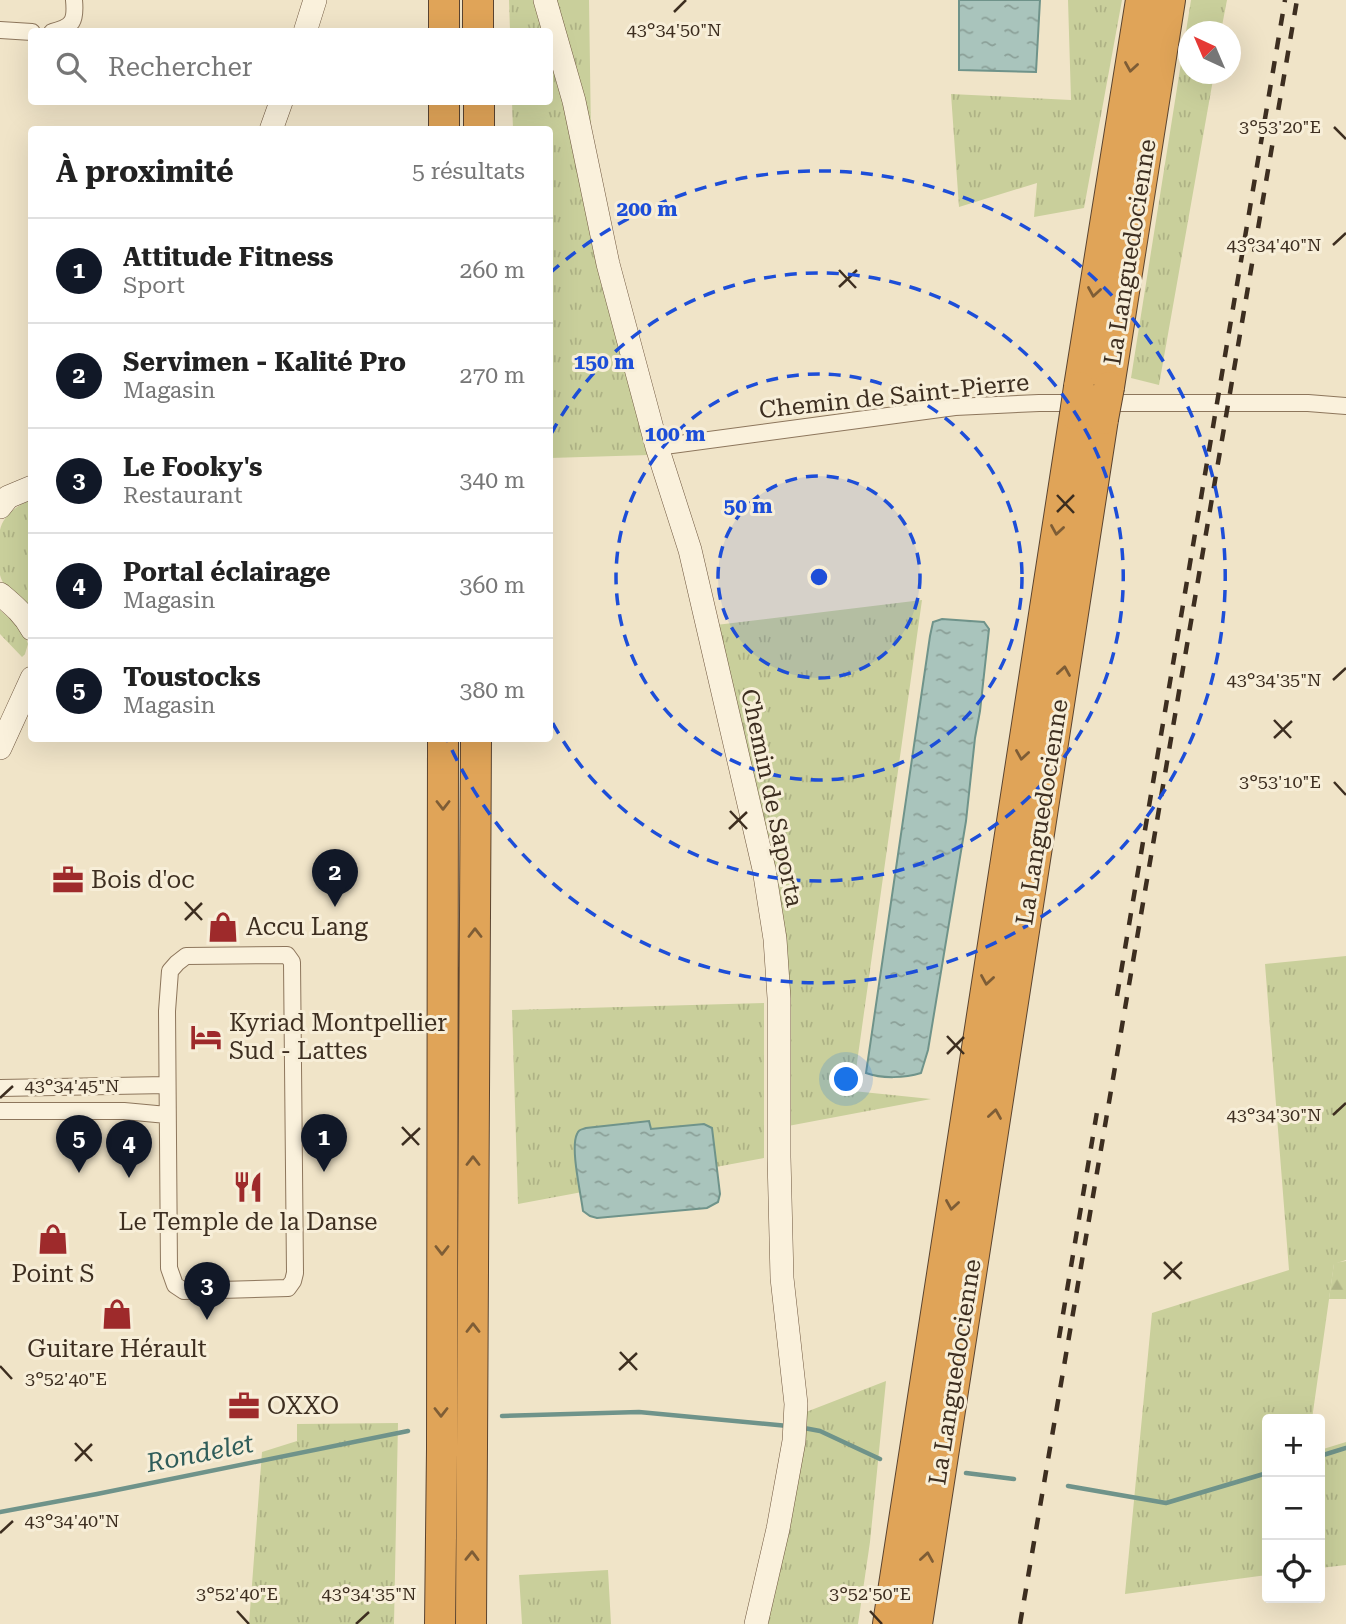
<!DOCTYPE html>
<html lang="fr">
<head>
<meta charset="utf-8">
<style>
	body { margin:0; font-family:"Roboto Serif",serif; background:#f6f6f6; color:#222 }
	.controls { position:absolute; right:21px; bottom:21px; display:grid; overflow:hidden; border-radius:7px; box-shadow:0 7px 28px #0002 }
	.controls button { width:63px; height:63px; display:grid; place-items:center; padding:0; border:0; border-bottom:2px solid #e0e0e0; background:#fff; color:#222; font:35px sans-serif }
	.compass { position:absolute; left:1178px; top:21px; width:63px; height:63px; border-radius:50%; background:#fff; box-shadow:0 7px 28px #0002; rotate:316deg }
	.you { position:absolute; left:847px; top:1080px; width:24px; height:24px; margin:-18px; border:5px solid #fff; border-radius:50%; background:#1a73e8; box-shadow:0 0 0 10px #1a73e833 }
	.badge { display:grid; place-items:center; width:46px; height:46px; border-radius:50%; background:#111827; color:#fff; font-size:23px; font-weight:700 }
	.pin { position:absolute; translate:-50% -58px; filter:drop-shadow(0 2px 4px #0008) }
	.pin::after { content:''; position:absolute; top:37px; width:24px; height:21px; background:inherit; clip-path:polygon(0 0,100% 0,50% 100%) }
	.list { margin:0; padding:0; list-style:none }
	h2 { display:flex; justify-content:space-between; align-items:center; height:91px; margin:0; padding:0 28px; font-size:30px }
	h2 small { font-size:23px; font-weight:400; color:#767676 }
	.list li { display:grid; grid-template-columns:46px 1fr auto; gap:21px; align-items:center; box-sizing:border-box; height:105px; padding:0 28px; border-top:2px solid #e0e0e0 }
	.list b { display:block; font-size:26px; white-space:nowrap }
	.list p { margin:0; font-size:23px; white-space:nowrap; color:#767676 }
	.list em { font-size:23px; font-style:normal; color:#767676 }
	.icon { flex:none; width:38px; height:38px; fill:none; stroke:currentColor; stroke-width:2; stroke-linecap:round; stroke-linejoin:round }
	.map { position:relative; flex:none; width:1346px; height:1624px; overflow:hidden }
	.search { position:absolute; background:#fff; box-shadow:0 7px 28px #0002; left:28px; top:28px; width:525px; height:77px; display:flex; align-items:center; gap:18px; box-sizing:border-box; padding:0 24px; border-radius:7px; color:#767676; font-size:26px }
	.panel { position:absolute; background:#fff; box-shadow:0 7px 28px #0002; left:28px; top:126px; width:525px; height:616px; border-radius:7px }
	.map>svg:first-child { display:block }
	.grass { fill:url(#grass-tufts) }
	.forest { fill:url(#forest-firs) }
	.water { fill:url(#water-ripples); stroke:#6f938a; stroke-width:2 }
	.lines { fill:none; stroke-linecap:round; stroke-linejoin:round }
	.stream { stroke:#6f938a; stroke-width:4.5 }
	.street-casing { stroke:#8d765c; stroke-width:18 }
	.secondary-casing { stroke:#6f573f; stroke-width:24 }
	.highway-casing { stroke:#5b4430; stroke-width:32 }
	.street { stroke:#faf1dc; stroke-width:16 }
	.secondary { stroke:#faf1dc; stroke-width:23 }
	.highway { stroke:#e0a458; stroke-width:30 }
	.rail { stroke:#3d2e20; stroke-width:4.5; stroke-dasharray:12 12; stroke-linecap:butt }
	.highway-bridge-casing { stroke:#5b4430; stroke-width:32; stroke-linecap:butt }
	.highway-bridge { stroke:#e0a458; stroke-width:30 }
	.oneway { stroke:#7e5d36 }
	.ticks { fill:none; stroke:#3d2e20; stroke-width:2.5 }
	.ring { fill:none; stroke:#1d4ed8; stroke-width:3.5; stroke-dasharray:12 9 }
	.labels { text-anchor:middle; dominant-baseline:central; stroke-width:6; stroke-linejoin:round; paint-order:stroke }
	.street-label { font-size:24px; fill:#3d2e20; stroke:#f7eed8 }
	.poi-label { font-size:24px; fill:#3d2e20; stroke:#f7eed8; text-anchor:start }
	.water-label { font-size:26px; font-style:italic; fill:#2f5d5a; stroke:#f7eed8 }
	.ticks-label { font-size:18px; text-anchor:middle; fill:#3d2e20; stroke:#f7eed8; stroke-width:6; stroke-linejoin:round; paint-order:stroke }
	.centre { fill:#1d4ed8; stroke:#f7eed8; stroke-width:3.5 }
	.ring-label { font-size:21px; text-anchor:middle; font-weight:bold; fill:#1d4ed8; stroke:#f7eed8; stroke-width:6; stroke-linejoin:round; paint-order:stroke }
</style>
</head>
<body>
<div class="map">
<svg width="1346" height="1624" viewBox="0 0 1346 1624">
	<defs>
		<pattern id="grass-tufts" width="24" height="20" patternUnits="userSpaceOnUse" patternTransform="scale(1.75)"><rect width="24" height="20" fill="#c9cf9b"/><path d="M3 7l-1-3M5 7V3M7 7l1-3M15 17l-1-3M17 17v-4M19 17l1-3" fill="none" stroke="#aeb285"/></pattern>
		<pattern id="forest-firs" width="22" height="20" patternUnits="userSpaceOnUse" patternTransform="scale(1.75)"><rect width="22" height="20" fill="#c9cf9b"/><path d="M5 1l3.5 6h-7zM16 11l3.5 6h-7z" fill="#aeb285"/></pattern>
		<pattern id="water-ripples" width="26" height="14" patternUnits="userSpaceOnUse" patternTransform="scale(1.75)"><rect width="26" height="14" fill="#a9c4bc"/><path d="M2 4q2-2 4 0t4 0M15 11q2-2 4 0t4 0" fill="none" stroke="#8ba098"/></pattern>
	</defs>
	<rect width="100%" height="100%" fill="#f0e4c8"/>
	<path class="grass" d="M509,0H536L545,31H510Z
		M552,0H589L591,135Z
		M1068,0H1122L1084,208L1034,217L1037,183L959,207L951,94L1071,100Z
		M1191,0H1227L1221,31L1188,32V74H1214L1159,385L1131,378Z
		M550,48L649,455L550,458V130L513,129L512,102H550Z
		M31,500V605C20,600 3,589 0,575C0,568 0,559 0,552C0,545 0,537 0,530C3,515 19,504 31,500Z
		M922,600L853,1091L931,1099L788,1126L786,1003L716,625Z
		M0,610L24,632L28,644L25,654L22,657L0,634Z
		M1346,956V1260L1334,1264L1312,1419H1267V1575L1125,1594L1152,1313L1289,1270L1265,964Z
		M764,1003V1158L518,1204L512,1010Z
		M886,1381L870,1542L858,1624H766L806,1412Z
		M398,1423L394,1624H249L262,1452L297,1441V1424Z
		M1346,1442V1565L1320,1568V1450Z
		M608,1570L611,1624H522L519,1575Z"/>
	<path class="forest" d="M1346,1261V1299H1329L1334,1263Z"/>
	<path class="water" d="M959,0H1040L1036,72L959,70Z
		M942,619L984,622L989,629L980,711L975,738L966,821L928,1050L921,1073C905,1078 882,1079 866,1073L930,636L933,622Z
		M649,1121L651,1129L704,1124L712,1128L720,1194L718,1202L707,1208L597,1218L590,1216L583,1211C581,1194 570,1148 577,1134C579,1129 581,1130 586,1128Z"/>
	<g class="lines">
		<path class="stream" d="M502,1416L639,1412L788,1426
			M804,1428L820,1431L880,1459
			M1320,1456L1346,1448
			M966,1473L1014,1479
			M1068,1486L1166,1503L1267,1473
			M0,1512L97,1494L408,1431"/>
		<defs>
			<path id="street" d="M0,30L32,32
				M52,32C73,27 76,21 74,0
				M657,447L955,407L1039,403H1308L1346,406
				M287,955L292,962L295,1273L293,1281L288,1288L184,1291L175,1285L169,1268L167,1011L170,971L177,963L186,956Z
				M0,1088L167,1085
				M0,1111H124L167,1115"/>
			<path id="secondary" d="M545,0L574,101L608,264L657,447L690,550L764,869L775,939L779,998V1157L782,1278L796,1404L794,1441L778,1529L756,1624
				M305,32L315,0
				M271,130L281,102
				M0,507L8,497L32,487
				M0,594C13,605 24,614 32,629
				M0,748L32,678"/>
			<path id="highway" d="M478,0V32
				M444,32V0
				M479,102V130
				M444,130V102
				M1079,387L1141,0
				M1109,387L1170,0
				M440,1624L442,1449L443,738
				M471,1624L476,738
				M888,1624L1075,414
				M917,1624L1103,419"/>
		</defs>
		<use href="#street" class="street-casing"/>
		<use href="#secondary" class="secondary-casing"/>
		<use href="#highway" class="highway-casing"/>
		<use href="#street" class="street"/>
		<use href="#secondary" class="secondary"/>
		<use href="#highway" class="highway"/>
		<path class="rail" d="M1117,996L1285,0
			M1059,1338L1098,1106
			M1020,1624L1297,0"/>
		<defs>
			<path id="highway-bridge" d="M1075,414L1079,387
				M1103,419L1109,387"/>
		</defs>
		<use href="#highway-bridge" class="highway-bridge-casing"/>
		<use href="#highway-bridge" class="highway-bridge"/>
	</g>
	<defs><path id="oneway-chevron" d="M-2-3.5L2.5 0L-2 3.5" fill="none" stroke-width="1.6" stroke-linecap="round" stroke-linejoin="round" transform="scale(1.75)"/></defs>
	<g class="oneway">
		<use href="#oneway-chevron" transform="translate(1131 67) rotate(99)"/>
		<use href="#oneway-chevron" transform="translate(1094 292) rotate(99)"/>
		<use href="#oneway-chevron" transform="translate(1057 530) rotate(99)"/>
		<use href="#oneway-chevron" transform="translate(1064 671) rotate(-81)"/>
		<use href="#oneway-chevron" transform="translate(1022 755) rotate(99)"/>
		<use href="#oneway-chevron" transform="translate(443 805) rotate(90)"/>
		<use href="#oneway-chevron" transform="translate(475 933) rotate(-90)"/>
		<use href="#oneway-chevron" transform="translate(987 980) rotate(99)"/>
		<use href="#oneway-chevron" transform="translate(995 1114) rotate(-81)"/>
		<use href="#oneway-chevron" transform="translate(473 1161) rotate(-90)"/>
		<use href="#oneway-chevron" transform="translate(952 1205) rotate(99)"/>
		<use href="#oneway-chevron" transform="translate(442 1250) rotate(90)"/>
		<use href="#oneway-chevron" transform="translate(473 1328) rotate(-90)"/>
		<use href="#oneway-chevron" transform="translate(441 1412) rotate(90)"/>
		<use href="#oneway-chevron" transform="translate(472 1556) rotate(-89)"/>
		<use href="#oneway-chevron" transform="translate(927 1557) rotate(-81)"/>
	</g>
	<path class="ticks" d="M674,12L686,0M1334,127L1346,139M1333,245L1346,233M839,270L856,288M839,287L857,270M1057,495L1074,513M1057,512L1074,495M1333,680L1346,668M1274,720L1291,738M1274,738L1292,721M1334,782L1346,795M730,811L747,829M729,829L747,812M185,902L202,920M185,920L202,903M947,1036L964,1054M947,1054L964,1037M0,1098L13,1086M1333,1115L1346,1103M402,1127L419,1145M402,1145L420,1128M1164,1262L1181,1279M1164,1279L1182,1262M620,1352L637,1370M0,1366L12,1379M619,1370L637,1353M75,1443L92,1461M75,1461L92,1444M0,1533L13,1521M237,1611L249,1624M870,1611L882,1624M356,1624L369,1612"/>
	<circle cx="819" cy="577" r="101" fill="#1d4ed8" fill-opacity=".12"/>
	<g class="ring">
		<circle cx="819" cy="577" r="101"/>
		<circle cx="819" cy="577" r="203"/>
		<path d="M551 434A304 304 0 1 1 551 720"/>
		<path d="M550 273A406 406 0 1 1 447 739"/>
	</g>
	<defs>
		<symbol id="office-bare" viewBox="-9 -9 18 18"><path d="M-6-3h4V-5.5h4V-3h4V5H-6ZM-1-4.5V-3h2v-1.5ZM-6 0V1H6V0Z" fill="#9e2a2b" stroke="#f7eed8" stroke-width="2.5" paint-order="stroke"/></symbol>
		<symbol id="shop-bare" viewBox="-9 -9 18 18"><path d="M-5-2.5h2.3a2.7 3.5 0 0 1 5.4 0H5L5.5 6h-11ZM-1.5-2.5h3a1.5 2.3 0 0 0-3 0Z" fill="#9e2a2b" stroke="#f7eed8" stroke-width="2.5" paint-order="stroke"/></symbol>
		<symbol id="hotel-bare" viewBox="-9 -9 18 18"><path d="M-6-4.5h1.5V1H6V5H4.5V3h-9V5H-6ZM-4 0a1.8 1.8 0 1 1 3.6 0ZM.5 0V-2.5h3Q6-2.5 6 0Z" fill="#9e2a2b" stroke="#f7eed8" stroke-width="2.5" paint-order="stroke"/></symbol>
		<symbol id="restaurant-bare" viewBox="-9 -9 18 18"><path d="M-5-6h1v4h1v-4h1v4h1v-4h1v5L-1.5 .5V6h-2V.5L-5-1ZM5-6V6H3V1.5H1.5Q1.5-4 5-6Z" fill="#9e2a2b" stroke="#f7eed8" stroke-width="2.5" paint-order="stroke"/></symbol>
	</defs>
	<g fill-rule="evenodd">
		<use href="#office-bare" x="46" y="858" width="44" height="44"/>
		<use href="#shop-bare" x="201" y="905" width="44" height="44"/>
		<use href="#hotel-bare" x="184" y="1015" width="44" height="44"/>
		<use href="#restaurant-bare" x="226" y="1165" width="44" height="44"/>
		<use href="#shop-bare" x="31" y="1217" width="44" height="44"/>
		<use href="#shop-bare" x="95" y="1292" width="44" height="44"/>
		<use href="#office-bare" x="222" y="1384" width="44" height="44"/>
	</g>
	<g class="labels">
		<g class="street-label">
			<text transform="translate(1130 252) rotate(-81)">La Languedocienne</text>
			<text transform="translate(894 396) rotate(-6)">Chemin de Saint-Pierre</text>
			<text transform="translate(772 798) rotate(78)">Chemin de Saporta</text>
			<text transform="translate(1042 812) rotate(-81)">La Languedocienne</text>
			<text transform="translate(955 1372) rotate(-81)">La Languedocienne</text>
		</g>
		<g class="poi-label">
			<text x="91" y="880">Bois d'oc</text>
			<text x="246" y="927">Accu Lang</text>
			<text x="229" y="1023">Kyriad Montpellier<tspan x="229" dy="28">Sud - Lattes</tspan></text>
			<text x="248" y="1222" text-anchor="middle">Le Temple de la Danse</text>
			<text x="53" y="1274" text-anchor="middle">Point S</text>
			<text x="117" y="1349" text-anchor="middle">Guitare Hérault</text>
			<text x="267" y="1406">OXXO</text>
		</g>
		<g class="water-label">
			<text transform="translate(200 1453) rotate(-11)">Rondelet</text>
		</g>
	</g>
	<g class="ticks-label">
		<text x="674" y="36">43°34'50"N</text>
		<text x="1280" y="133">3°53'20"E</text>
		<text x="1274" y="251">43°34'40"N</text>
		<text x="1274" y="686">43°34'35"N</text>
		<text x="1280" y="788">3°53'10"E</text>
		<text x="72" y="1092">43°34'45"N</text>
		<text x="1274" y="1121">43°34'30"N</text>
		<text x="66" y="1385">3°52'40"E</text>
		<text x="72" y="1527">43°34'40"N</text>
		<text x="237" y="1600">3°52'40"E</text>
		<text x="870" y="1600">3°52'50"E</text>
		<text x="369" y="1600">43°34'35"N</text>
	</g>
	<circle cx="819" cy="577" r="10" class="centre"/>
	<g class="ring-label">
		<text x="647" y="216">200 m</text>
		<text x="604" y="369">150 m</text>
		<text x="675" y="441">100 m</text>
		<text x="748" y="513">50 m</text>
	</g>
</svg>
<div class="controls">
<button>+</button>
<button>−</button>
<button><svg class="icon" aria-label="locate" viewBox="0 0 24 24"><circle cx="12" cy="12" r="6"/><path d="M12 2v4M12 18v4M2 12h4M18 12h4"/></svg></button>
</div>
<svg class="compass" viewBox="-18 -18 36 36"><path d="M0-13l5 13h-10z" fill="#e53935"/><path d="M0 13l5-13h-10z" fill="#767676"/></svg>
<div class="you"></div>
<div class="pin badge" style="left:324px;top:1172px">1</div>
<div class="pin badge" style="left:335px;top:907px">2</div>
<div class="pin badge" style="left:207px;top:1320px">3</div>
<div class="pin badge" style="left:129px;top:1178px">4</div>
<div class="pin badge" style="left:79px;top:1173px">5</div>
<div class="search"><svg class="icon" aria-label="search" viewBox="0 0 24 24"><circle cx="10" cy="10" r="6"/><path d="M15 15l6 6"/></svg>Rechercher</div>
<section class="panel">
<h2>À proximité<small>5 résultats</small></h2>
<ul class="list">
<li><span class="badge">1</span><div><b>Attitude Fitness</b><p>Sport</p></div><em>260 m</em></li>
<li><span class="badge">2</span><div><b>Servimen - Kalité Pro</b><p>Magasin</p></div><em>270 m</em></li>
<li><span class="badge">3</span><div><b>Le Fooky's</b><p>Restaurant</p></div><em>340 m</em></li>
<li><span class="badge">4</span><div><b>Portal éclairage</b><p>Magasin</p></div><em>360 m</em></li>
<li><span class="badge">5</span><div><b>Toustocks</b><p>Magasin</p></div><em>380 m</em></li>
</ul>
</section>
</div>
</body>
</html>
